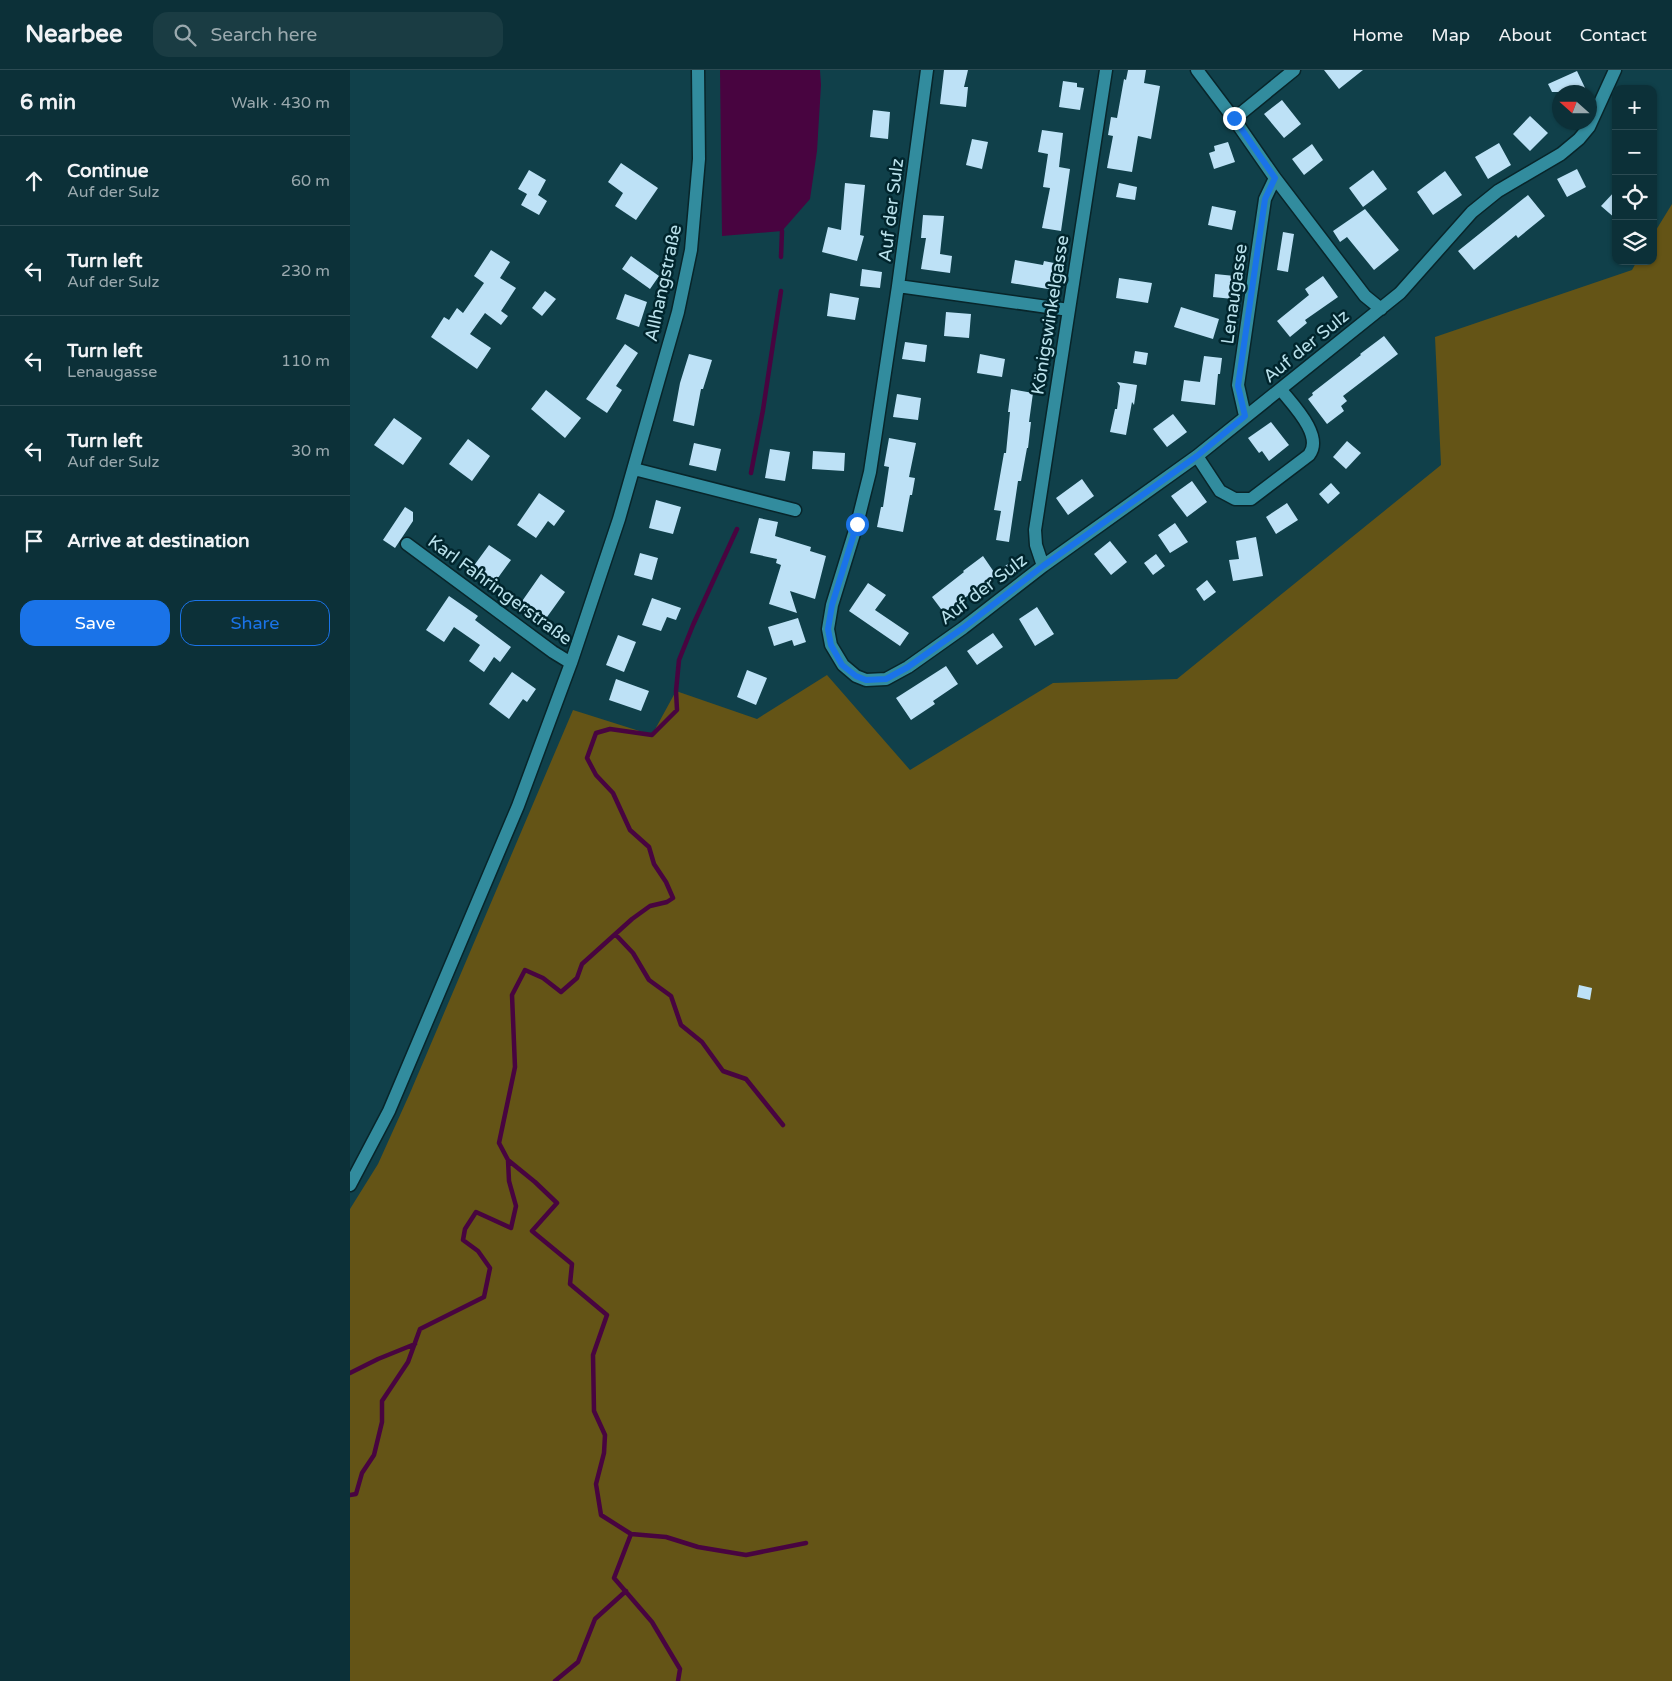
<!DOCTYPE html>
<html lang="en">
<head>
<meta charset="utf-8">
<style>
	body { margin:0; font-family:"Varela Round",sans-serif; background:#1a3c43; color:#f1f3f6 }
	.controls { position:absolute; right:15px; top:15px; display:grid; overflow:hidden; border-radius:10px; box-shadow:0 1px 4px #0004 }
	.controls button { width:45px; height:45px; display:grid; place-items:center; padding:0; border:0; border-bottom:1px solid #2c4b53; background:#0c3038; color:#f1f3f6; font:25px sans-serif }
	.compass { position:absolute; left:1202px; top:15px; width:45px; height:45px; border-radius:50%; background:#0c3038; box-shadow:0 1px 4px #0004; rotate:291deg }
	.stop { position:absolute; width:15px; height:15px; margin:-11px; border:4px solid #1a73e8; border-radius:50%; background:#fff }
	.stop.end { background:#1a73e8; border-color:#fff; box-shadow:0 1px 5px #0008 }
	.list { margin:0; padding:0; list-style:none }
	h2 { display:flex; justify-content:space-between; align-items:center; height:65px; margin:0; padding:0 20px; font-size:21px }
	h2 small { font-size:16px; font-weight:400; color:#9aa9ae }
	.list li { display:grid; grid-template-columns:32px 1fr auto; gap:15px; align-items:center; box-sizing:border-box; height:90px; padding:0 20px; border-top:1px solid #2c4b53 }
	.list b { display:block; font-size:19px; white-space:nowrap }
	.list p { margin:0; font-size:16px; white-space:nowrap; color:#9aa9ae }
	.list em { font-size:16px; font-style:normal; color:#9aa9ae }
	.actions { display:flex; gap:10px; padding:15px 20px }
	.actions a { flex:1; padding:11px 0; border:1px solid #1a73e8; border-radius:15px; text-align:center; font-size:18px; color:#1a73e8 }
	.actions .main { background:#1a73e8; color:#fff }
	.icon { flex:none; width:28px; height:28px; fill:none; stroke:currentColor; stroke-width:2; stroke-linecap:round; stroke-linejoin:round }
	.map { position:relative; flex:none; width:1322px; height:1611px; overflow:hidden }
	header { display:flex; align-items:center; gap:30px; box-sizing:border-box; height:70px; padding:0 25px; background:#0c3038; border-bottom:1px solid #2c4b53 }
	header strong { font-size:24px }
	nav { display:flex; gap:28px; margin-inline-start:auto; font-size:18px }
	.search { width:350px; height:45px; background:#1a3c43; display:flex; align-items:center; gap:12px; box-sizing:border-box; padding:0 18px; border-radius:15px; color:#9aa9ae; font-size:19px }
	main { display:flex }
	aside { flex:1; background:#0c3038 }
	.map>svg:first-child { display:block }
	.green { fill:#645416 }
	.water { fill:#480440 }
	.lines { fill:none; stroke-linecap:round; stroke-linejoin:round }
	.stream { stroke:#480440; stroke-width:4.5 }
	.building { fill:#bde1f6 }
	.minor-casing { stroke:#08252a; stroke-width:15 }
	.minor { stroke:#328c9e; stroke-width:12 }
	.route { stroke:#1a73e8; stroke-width:6 }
	.labels { text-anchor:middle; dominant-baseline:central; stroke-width:5; stroke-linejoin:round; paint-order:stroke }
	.street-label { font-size:18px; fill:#bae2ec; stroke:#00252d }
</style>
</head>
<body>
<header>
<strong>Nearbee</strong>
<div class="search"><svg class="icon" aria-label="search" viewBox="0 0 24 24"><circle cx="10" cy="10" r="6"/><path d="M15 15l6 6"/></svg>Search here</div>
<nav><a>Home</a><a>Map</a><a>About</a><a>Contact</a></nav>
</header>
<main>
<aside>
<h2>6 min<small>Walk · 430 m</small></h2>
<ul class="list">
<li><svg class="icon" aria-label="ahead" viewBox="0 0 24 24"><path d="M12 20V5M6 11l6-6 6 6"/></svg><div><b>Continue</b><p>Auf der Sulz</p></div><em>60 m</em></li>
<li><svg class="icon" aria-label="left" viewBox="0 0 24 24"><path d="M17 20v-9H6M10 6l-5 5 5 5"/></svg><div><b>Turn left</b><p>Auf der Sulz</p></div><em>230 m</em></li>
<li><svg class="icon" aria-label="left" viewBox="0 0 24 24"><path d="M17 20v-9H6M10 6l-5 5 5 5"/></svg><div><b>Turn left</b><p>Lenaugasse</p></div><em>110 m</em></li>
<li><svg class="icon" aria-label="left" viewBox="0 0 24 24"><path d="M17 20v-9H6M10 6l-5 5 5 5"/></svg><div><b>Turn left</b><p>Auf der Sulz</p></div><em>30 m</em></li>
<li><svg class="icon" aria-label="arrive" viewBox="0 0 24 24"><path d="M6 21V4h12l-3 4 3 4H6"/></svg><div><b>Arrive at destination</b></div></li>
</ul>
<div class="actions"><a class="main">Save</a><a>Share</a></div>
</aside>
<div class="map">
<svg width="1322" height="1611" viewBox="0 0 1322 1611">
	<rect width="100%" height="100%" fill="#10404a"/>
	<path class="green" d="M1322,134V1611H0V1139L28,1094L60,1023L223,640L302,665L326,621L407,649L477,605L560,700L703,613L827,609L1091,395L1085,267L1282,200L1287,191H1303V165Z"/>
	<path class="water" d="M370,0H470L471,15L467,81L460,129L432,161L372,166Z"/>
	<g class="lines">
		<path class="stream" d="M431,187L432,161
			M401,403L413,340L431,221
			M266,865L283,883L299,910L321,926L331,955L352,972L373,1001L396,1009L433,1055
			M0,1303L28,1289L65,1274
			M0,1425L6,1424L12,1403L24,1385L32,1352V1331L58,1292L70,1259L134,1227L140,1198L128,1181L113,1170L115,1159L126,1142L161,1158L166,1136L159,1111L158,1090
			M281,1464L316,1467L348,1477L396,1485L456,1473
			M205,1611L228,1592L245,1549L276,1521
			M328,1611L330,1599L302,1552L264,1508L281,1464L251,1445L246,1414L254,1383L255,1365L244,1341L243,1285L257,1245L220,1214L222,1194L182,1161L207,1133L185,1112L158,1090L149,1073L165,997L162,925L175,900L193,908L211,922L227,908L232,894L282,849L300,836L317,832L323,828L316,812L304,794L299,777L280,760L263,723L246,705L237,688L246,663L260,659L302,665L327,640L326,621L329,590L343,555L387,459"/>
	</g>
	<path class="building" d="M594,0H618L614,17H618L616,37L590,34Z
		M778,0H796L794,13L810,16L801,69L788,66L782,102L757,98L763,66L758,65L761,47L767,48L774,9L776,10Z
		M974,0H1013L989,19Z
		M1227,1L1237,22H1202L1198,14Z
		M713,11L727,13V17L734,18L730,40L709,37Z
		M932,30L951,54L934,68L914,44Z
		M523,40L540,42L538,69L520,67Z
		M1180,46L1198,63L1180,81L1163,64Z
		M692,60L713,63L709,97L720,99L711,161L692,158L700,118L693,117L698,84L688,82Z
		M622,69L638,72L632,99L616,95Z
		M878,72L885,92L864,99L859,83L865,81L864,76Z
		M1149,73L1161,95L1138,109L1125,87Z
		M962,74L973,90L954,105L942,89Z
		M271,93L308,118L286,150L265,136L273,123L258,112Z
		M1227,99L1236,117L1217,127L1207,109Z
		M179,100L196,110L188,125L197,131L189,145L171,135L177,124L168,119Z
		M1023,100L1037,119L1013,137L999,118Z
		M1095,101L1112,125L1083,145L1067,122Z
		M495,113L515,115L510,165L514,166L507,191L472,182L478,157L491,160Z
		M769,113L787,117L785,130L766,127Z
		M1266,120V149L1251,136Z
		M1178,125L1195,146L1168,168L1166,165L1124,200L1108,181Z
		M862,136L886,141L882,160L858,155Z
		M1015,139L1049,180L1024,200L997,167L990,172L983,161Z
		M573,145L594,146L590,184L602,186L600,203L571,199L576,168H571Z
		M933,162L944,164L938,202L927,200Z
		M141,180L160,192L150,208L166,218L151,241L158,246L151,255L135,243L120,264L141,278L127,299L81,267L94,247L99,250L107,238L113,243L134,213L124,206Z
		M281,186L309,206L300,219L272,199Z
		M665,190L693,195L694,191L709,194L704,220L661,213Z
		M512,199L532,202L530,218L510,216Z
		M865,204L885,206L883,229L863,227Z
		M973,206L988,227L955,250L957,253L940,267L927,251L959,225L955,219Z
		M769,208L802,213L798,233L766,228Z
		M195,221L206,229L192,246L182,238Z
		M480,223L509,228L505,250L477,246Z
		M275,224L297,232L289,257L266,249Z
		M831,237L869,249L863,269L824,257Z
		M596,242L621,244L619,268L594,266Z
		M1034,266L1048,284L993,326L997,331L991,336L994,341L977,354L958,329L963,325L962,323L1011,285L1010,284Z
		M555,272L577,275L575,292L552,289Z
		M275,274L288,283L266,316L272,320L257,343L236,329Z
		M785,281L798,283L796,295L783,293Z
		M339,284L362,290L353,319H351L344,356L323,351L330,313Z
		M630,284L655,289L652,307L627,303Z
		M854,286L872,288L870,304H868L865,335L831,331L834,310L850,312Z
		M767,312L787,315L784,335L782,332L776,365L760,362L765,339H767L770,316Z
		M661,319L683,323L679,352H681L678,378H677L671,411H668L659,472L646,470L651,441L644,440L654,383H656L660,342H658Z
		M196,320L231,348L215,368L181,339Z
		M547,324L571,328L568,350L543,347Z
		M823,344L837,362L817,377L803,359Z
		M44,348L72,368L53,395L24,375Z
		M921,352L939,375L919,391L912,381L909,383L898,368Z
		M539,368L566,373L559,407L565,408L562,425H560L553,462L527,457L531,437H533L539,397L534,396Z
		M118,369L140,386L122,411L99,394Z
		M997,371L1011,383L996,399L983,387Z
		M344,373L371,379L366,401L339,395Z
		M420,379L440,382L435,411L415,408Z
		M463,381L495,383L494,401L462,399Z
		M732,409L744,426L718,445L706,428Z
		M842,411L857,432L837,447L821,426Z
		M981,413L990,423L978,434L969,424Z
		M189,423L215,441L204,456L198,451L186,468L167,455Z
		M306,430L331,437L323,464L299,458Z
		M937,433L948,450L926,464L916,447Z
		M55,437L63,442V451L45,478L33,470Z
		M409,448L428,452L425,466L461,477L460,481L476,486L465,529L440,521L447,543L419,534L431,495L426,493L427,489L400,483Z
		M825,453L838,472L820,483L808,465Z
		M906,467L913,506L883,511L879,490L889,489L886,471Z
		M760,471L777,492L761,505L744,484Z
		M139,475L161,490L142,516L120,501Z
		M290,483L308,488L302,510L284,505Z
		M806,484L815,496L803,505L794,493Z
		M633,486L646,505L594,543L582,527L614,502L613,501Z
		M659,493L666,502L656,510L650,500Z
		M191,504L215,522L192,554L168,537Z
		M857,510L866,522L854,531L846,519Z
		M518,513L536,525L525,540L559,563L550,576L499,541Z
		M99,526L128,546L125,550L161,577L150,592L144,587L134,602L119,591L130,575L104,557L94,572L76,560Z
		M302,528L331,538L326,550L317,547L311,561L292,555Z
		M687,537L704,564L685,576L669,549Z
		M448,548L456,572L444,576L442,570L424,576L418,557Z
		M643,563L653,577L627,595L617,581Z
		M268,565L286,572L274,602L256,595Z
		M596,596L608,614L583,631L585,634L561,650L546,628Z
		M397,600L417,608L406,635L387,627Z
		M162,602L186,619L177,632L173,629L159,649L139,634Z
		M266,609L299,621L291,641L259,630Z
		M1229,915L1242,918L1240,930L1227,927Z"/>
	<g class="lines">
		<defs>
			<path id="minor" d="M577,0L548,216L520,402L507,454L482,535L478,559L481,575L493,595L506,606L516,610L536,609L558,597L613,558L693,496L847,386L1050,223L1122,142L1148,121L1211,84L1229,69L1239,57L1265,0
				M847,0L884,49L925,108L1015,226L1031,239
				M884,49L944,0
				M548,216L719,240
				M895,346L888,315L915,129L925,108
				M847,386L870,421L885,429H901L959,385C974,366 943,335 931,320
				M284,399L445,440
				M57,474L203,582L221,593
				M693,496L686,475L685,460L756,0
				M0,1115L39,1041L168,736L221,593L269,449L328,242L341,180L349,89L348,0"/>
		</defs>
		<use href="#minor" class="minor-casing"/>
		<use href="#minor" class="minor"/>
	</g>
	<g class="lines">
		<path class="route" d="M507,454L482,535L478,559L481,575L492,595L506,606L516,610L536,609L558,597L613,558L693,496L847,386L895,346L888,316L915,129L925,108L884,48"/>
	</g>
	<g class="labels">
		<g class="street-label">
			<text transform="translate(541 140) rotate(-83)">Auf der Sulz</text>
			<text transform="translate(313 213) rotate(-78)">Allhangstraße</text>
			<text transform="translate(884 224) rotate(-82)">Lenaugasse</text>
			<text transform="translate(700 245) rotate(-81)">Königswinkelgasse</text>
			<text transform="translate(956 276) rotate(-39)">Auf der Sulz</text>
			<text transform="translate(633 519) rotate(-37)">Auf der Sulz</text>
			<text transform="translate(150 520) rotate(36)">Karl Fahringerstraße</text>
		</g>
	</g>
</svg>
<div class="controls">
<button>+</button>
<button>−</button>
<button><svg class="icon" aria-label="locate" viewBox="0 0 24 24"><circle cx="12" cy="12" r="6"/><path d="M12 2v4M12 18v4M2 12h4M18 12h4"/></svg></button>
<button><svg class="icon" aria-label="layers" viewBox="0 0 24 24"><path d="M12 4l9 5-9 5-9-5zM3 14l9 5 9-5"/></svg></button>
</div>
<svg class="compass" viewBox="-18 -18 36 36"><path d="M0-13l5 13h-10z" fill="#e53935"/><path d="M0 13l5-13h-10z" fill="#9aa9ae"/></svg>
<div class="stop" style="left:507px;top:454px"></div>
<div class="stop end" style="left:884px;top:48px"></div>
</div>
</main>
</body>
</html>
